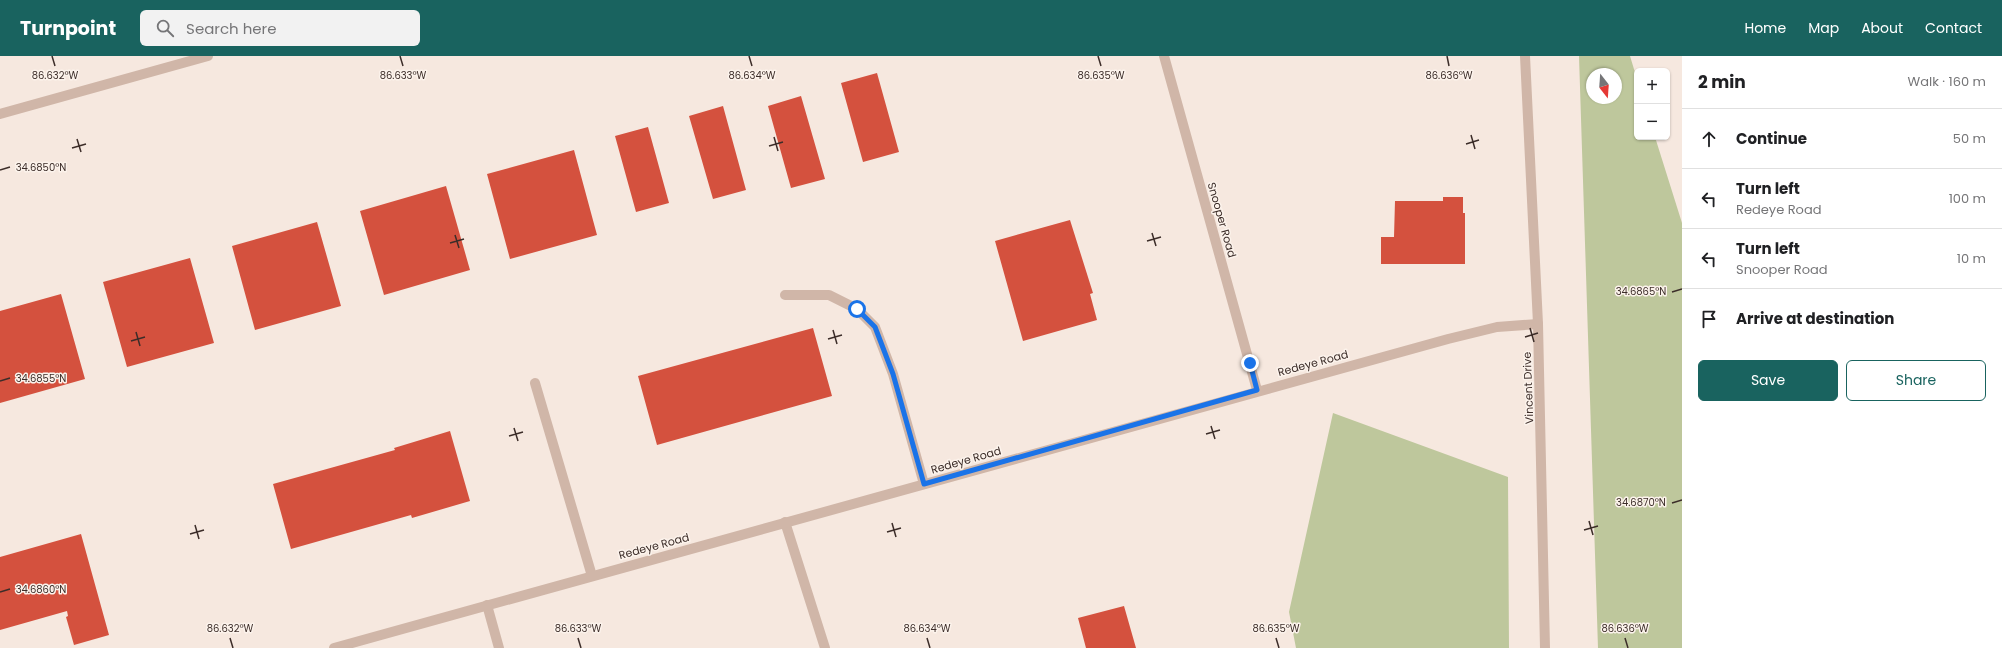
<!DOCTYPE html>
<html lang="en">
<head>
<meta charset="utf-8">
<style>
	body { margin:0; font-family:Poppins,sans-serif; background:#f2f2f2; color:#202124 }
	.controls { position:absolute; right:12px; top:12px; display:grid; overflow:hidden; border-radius:6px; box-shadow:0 1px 3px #0004 }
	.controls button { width:36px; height:36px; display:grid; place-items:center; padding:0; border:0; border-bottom:1px solid #e0e0e0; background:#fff; color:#202124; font:20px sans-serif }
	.compass { position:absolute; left:1586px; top:12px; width:36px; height:36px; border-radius:50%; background:#fff; box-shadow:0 1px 3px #0004; rotate:163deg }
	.stop { position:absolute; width:12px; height:12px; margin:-9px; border:3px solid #1a73e8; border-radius:50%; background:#fff }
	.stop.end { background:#1a73e8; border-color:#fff; box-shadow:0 1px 4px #0008 }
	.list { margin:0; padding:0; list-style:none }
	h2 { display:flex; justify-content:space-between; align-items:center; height:52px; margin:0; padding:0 16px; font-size:17px }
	h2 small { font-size:13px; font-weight:400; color:#757577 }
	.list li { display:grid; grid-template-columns:26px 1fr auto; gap:12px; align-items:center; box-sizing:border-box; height:60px; padding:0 16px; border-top:1px solid #e0e0e0 }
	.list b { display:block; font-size:15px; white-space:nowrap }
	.list p { margin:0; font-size:13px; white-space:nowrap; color:#757577 }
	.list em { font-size:13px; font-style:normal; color:#757577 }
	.actions { display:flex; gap:8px; padding:12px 16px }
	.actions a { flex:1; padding:9px 0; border:1px solid #19635f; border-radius:6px; text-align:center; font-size:14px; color:#19635f }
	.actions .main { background:#19635f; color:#fff }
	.icon { flex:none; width:22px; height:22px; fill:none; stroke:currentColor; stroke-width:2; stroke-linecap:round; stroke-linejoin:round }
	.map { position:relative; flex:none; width:1682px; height:592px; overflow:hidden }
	header { display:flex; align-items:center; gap:24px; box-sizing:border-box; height:56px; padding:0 20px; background:#19635f; color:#fff }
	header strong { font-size:19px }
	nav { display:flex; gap:22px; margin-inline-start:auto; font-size:14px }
	.search { width:280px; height:36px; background:#f2f2f2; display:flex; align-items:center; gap:10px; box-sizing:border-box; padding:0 14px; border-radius:6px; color:#757577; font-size:15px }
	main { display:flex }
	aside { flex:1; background:#fff }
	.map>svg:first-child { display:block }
	.green { fill:#bec79c; fill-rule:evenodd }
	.building { fill:#d4513e }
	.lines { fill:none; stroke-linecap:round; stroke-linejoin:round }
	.service { stroke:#d0b6a8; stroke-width:10 }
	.minor { stroke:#d0b6a8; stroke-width:10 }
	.tertiary { stroke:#d0b6a8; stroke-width:10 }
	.route { stroke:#1a73e8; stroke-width:5 }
	.ticks { fill:none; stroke:#3c2d29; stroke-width:1.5 }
	.labels { text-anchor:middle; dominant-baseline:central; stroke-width:3; stroke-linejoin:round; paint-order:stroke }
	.street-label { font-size:11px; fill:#3c2d29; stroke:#fcf3ec }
	.ticks-label { font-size:10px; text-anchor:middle; fill:#3c2d29; stroke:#fcf3ec; stroke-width:3; stroke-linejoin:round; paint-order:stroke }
</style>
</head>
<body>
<header>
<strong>Turnpoint</strong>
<div class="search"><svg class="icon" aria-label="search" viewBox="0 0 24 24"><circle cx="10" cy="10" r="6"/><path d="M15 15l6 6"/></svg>Search here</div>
<nav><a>Home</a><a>Map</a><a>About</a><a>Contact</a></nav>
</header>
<main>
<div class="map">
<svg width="1682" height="592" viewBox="0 0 1682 592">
	<rect width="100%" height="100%" fill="#f6e8df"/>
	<path class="green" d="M1579,0H1630L1637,23V81H1655L1682,167V592H1598ZM1592,18H1616V42H1592Z
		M1333,357L1508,421L1509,592H1296L1289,556Z"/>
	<path class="building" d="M877,17L899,96L863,106L841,27Z
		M801,40L825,123L791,132L768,50Z
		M723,50L746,134L713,143L689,60Z
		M648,71L669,147L636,156L615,80Z
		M574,94L597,179L510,203L487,118Z
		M446,130L470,214L384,239L360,155Z
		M1443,141H1463V157H1465V208H1381V181H1394L1395,145H1443Z
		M1070,164L1093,237L1090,238L1097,264L1023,285L995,185Z
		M317,166L341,250L255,274L232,190Z
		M190,202L214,287L127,311L103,226Z
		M61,238L85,323L0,347V255Z
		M813,272L832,340L657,389L638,320Z
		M450,375L470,445L412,462L411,459L291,493L273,428L395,394L394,392Z
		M81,478L109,579L74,589L66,561L68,560L67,555L0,574V501Z
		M1124,550L1136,592H1086L1078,562Z"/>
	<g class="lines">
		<path class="service" d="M785,239H829L857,253L875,271L893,318L924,428
			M535,327L592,520
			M785,466L825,592
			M487,549L499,592"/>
		<path class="minor" d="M1164,0L1257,334
			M0,58L208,0
			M334,592L1448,283L1497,271L1538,268"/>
		<path class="tertiary" d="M1525,0L1538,268L1545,592"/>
	</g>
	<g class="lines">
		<path class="route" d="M857,253L875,271L893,318L924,428L1257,334L1250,307"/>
	</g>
	<path class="ticks" d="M52,0L55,10M400,0L403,10M749,0L752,10M1098,0L1101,10M1447,0L1449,10M1471,79L1475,93M774,81L778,95M77,83L81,96M1466,88L1479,84M769,90L783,86M72,92L86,88M0,114L10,111M1152,177L1156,190M455,179L459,192M1147,185L1161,181M450,187L464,183M1672,236L1682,233M1530,272L1534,286M833,274L837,288M136,276L140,290M1525,281L1538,277M828,283L842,279M131,285L145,281M0,325L10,322M1211,370L1215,383M514,372L518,385M1206,378L1220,374M509,380L523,376M1672,447L1682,444M1589,465L1593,479M892,467L896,481M195,469L199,483M1584,474L1598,470M887,476L901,472M190,478L204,474M0,536L10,533M230,582L233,592M578,582L581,592M927,582L930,592M1276,582L1279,592M1625,582L1628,592"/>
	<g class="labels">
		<g class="street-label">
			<text transform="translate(1222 164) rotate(74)">Snooper Road</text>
			<text transform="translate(1313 307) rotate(-15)">Redeye Road</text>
			<text transform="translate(1528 332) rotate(-92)">Vincent Drive</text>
			<text transform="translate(966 404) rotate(-16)">Redeye Road</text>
			<text transform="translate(654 490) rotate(-15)">Redeye Road</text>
		</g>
	</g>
	<g class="ticks-label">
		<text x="55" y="23">86.632°W</text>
		<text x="403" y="23">86.633°W</text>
		<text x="752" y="23">86.634°W</text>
		<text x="1101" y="23">86.635°W</text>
		<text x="1449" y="23">86.636°W</text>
		<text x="41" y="115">34.6850°N</text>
		<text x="1641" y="239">34.6865°N</text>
		<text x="41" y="326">34.6855°N</text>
		<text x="1641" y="450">34.6870°N</text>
		<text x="41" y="537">34.6860°N</text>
		<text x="230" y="576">86.632°W</text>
		<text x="578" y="576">86.633°W</text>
		<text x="927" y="576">86.634°W</text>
		<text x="1276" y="576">86.635°W</text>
		<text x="1625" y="576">86.636°W</text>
	</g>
</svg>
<div class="controls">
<button>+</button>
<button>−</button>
</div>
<svg class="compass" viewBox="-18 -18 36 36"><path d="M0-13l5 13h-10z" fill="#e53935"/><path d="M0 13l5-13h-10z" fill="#757577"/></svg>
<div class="stop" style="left:857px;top:253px"></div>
<div class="stop end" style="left:1250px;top:307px"></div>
</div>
<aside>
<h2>2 min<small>Walk · 160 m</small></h2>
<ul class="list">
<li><svg class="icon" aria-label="ahead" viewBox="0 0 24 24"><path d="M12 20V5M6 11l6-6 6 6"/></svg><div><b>Continue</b></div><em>50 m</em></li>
<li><svg class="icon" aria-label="left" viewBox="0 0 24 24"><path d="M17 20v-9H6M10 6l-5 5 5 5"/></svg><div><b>Turn left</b><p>Redeye Road</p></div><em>100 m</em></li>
<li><svg class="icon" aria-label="left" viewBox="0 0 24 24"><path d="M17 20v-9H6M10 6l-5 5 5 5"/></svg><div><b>Turn left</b><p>Snooper Road</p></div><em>10 m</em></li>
<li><svg class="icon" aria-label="arrive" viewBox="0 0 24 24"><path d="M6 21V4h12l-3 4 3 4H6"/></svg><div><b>Arrive at destination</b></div></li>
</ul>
<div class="actions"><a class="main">Save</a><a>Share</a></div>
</aside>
</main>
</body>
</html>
